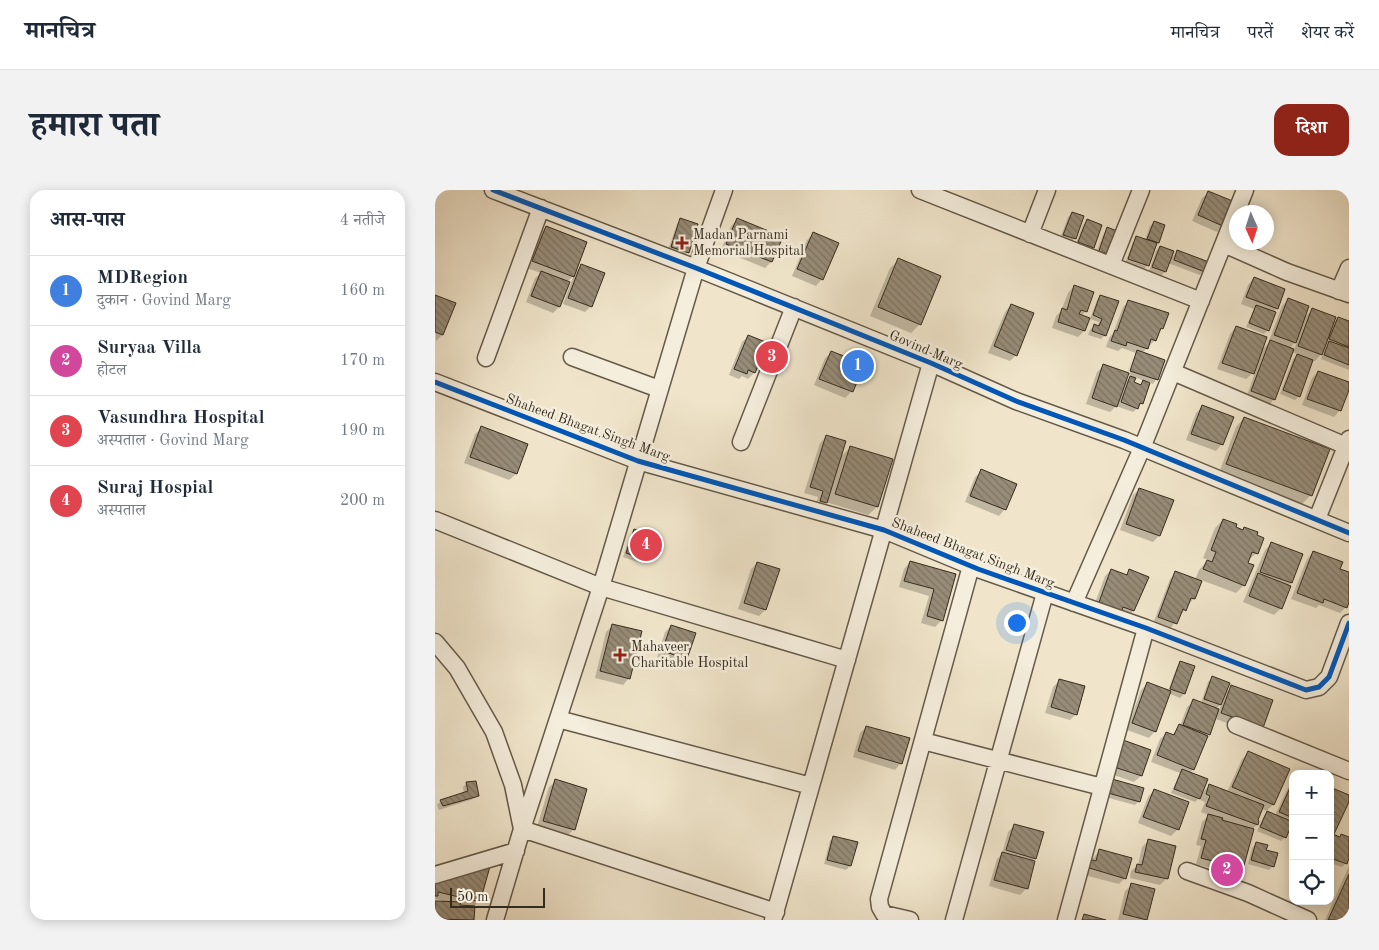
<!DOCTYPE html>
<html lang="hi">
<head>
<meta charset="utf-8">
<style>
	body { margin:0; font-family:"Old Standard TT","Noto Serif Devanagari",serif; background:#f2f2f3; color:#1f2937 }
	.controls { position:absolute; right:15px; bottom:15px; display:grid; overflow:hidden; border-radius:10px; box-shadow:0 2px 12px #0003 }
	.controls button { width:45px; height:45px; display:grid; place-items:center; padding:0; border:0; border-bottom:1px solid #e0e1e3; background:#fff; color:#1f2937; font:25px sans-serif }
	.compass { position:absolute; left:794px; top:15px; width:45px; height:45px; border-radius:50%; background:#fff; box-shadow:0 2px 12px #0003; rotate:177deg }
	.scale { position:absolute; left:15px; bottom:12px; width:95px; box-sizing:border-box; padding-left:5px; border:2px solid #362c1e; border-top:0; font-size:14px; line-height:18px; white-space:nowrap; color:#362c1e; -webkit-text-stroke:4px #f5eedd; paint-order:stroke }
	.you { position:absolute; left:581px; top:432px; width:18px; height:18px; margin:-12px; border:4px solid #fff; border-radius:50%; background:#1a73e8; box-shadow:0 0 0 8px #1a73e833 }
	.badge { display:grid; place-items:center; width:32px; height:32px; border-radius:50%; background:#8f2418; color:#fff; font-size:16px; font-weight:700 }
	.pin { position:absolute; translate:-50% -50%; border:2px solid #fff; box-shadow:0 1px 5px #0006 }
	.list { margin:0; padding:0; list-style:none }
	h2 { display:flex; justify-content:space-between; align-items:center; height:65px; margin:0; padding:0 20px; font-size:21px }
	h2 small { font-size:16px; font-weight:400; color:#747a83 }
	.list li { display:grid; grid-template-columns:32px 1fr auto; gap:15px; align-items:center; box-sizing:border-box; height:70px; padding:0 20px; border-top:1px solid #e0e1e3 }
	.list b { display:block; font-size:19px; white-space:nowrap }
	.list p { margin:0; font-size:16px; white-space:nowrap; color:#747a83 }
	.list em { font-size:16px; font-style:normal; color:#747a83 }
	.icon { flex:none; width:28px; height:28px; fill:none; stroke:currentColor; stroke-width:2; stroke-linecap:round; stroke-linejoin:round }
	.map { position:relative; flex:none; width:914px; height:730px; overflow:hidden; border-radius:15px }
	header { display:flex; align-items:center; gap:30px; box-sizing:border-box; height:70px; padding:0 25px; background:#fff; border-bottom:1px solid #e0e1e3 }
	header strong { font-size:24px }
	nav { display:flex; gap:28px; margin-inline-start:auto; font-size:18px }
	.intro { display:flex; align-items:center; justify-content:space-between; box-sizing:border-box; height:120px; padding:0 30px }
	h1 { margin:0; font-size:35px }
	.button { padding:12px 22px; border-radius:15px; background:#8f2418; color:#fff; font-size:18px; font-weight:700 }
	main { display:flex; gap:30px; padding:0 30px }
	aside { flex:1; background:#fff; border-radius:15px; box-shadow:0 2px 12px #0003 }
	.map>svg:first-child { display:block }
	.shadow { fill:#0003; fill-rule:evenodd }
	.building { fill:url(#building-back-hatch); stroke:#362c1e }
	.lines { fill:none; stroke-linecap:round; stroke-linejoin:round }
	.minor-casing { stroke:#645a49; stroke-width:19 }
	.minor { stroke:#f5eedd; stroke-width:16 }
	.cycleway-casing { stroke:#f5eedd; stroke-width:8 }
	.cycleway { stroke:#0057b8; stroke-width:5 }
	.poi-dot { fill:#8f2418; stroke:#f5eedd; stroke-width:2 }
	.labels { text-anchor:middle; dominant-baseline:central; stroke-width:5; stroke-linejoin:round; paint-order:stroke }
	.poi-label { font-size:14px; fill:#362c1e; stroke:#f5eedd; text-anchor:start }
	.street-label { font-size:14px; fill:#362c1e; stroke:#f5eedd }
</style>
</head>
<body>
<header>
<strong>मानचित्र</strong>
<nav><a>मानचित्र</a><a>परतें</a><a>शेयर करें</a></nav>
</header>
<div class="intro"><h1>हमारा पता</h1><a class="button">दिशा</a></div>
<main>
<aside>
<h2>आस-पास<small>4 नतीजे</small></h2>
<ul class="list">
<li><span class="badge" style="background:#3f7fe0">1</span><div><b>MDRegion</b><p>दुकान · Govind Marg</p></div><em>160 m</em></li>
<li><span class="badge" style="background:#d1479c">2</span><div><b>Suryaa Villa</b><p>होटल</p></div><em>170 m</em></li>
<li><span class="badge" style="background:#e0444e">3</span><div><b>Vasundhra Hospital</b><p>अस्पताल · Govind Marg</p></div><em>190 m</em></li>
<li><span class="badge" style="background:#e0444e">4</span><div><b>Suraj Hospial</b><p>अस्पताल</p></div><em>200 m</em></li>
</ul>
</aside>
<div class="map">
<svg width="914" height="730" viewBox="0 0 914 730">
	<defs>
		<pattern id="building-back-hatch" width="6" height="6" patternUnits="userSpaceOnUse" patternTransform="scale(1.25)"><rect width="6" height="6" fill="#978c78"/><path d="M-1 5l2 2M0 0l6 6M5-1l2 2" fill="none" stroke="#7c7362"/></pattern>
	</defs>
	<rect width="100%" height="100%" fill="#f0e5cb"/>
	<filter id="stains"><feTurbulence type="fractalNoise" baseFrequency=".004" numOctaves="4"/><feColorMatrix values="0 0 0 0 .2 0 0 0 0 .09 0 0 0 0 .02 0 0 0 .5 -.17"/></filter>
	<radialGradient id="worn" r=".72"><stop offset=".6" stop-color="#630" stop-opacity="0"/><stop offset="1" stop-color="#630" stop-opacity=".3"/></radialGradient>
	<path class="shadow" d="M774,2L789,36L782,42L757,31L767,8Z
		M637,23L647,27L639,49L635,53L625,49L633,27Z
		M246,30L253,62L249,66L233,60L242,34Z
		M302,30L336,72L330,78L286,60L296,36Z
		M652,31L658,57L654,61L640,56L648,35Z
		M719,32L723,53L719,56L713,75L709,79L690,73L698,52L702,48L710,50L715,36Z
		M111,37L139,83L146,76L156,116L150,122L128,114L139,85L132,92L124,117L118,123L91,112L100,88L106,83L92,78L105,44Z
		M673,39L677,66L660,65L669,43Z
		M378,44L387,89L381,96L357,86L372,50Z
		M725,57L734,70L742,62L769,81L765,85L733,73L730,82L726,86L714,81L721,61Z
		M464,70L485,134L476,143L435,126L455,78Z
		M819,88L842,118L838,122L833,140L829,144L811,137L819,119L806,114L813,95Z
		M639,96L651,121L646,126L649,141L643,147L617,138L621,126L626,121L633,103Z
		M666,106L670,145L666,149L653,145L655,140L659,136L662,137L664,132L655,129L662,110Z
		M0,107L19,114L7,145L1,151Z
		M853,110L868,129L878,119L897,134L903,128L914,132V180L886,169L889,161L880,171L877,170L864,206L860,210L845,204L858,169L863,164L856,162L839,209L833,216L811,208L821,180L811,189L782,179L795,144L801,137L826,161L835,152L834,151L847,116ZM863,149L859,160L854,159Z
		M694,111L727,138L723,142L720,150L707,163L728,170L721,190L718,194L714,192L707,213L698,222L681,216L675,222L651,214L662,182L669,175L692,183L699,165L689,193L696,186L694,185L702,164H699L701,163L687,158L683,161L671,157L674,148L678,143L688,117ZM700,187L709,191L705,195L698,193Z
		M576,115L581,165L575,171L553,163L570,122Z
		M314,146L319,183L313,189L307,186L304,189L294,185L307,152Z
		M397,162L428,175L416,202L410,208L379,195L390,168Z
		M883,182L914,194L905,220L899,227L867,215L877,188Z
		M767,217L787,254L781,261L751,250L761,223Z
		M809,228L876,305L867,314L784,283L801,237Z
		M47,238L92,254L81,284L74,290L29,273L40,244Z
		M391,247L404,268L415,258L456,270L442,317L433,325L391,312L384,319L380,317L383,307L369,303L385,253Z
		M547,281L570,319L564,326L530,312L540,287Z
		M705,299L724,346L718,352L685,340L698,305Z
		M788,330L799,338L807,341L810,338L822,363L812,371L809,395L801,403L766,390L759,408L734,440L718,434L735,389L741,383L760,390L764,380L773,370L768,368L780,338Z
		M200,341L210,369L206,373L188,367L196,345Z
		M836,354L866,365L856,393L853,396L846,418L839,425L808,412L830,360Z
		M878,362L904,379L914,383V409L911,417L905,423L884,415L881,418L856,409L872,369Z
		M475,372L519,385L507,430L500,437L486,433L494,406L464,397L469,379Z
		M322,373L343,380L330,420L324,426L303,419L316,379Z
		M676,380L690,385L695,381L713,388L705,408L702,411L698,421L692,427L657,421L670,386Z
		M177,436L194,488L188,495L160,488L171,442Z
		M236,436L251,469L245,475L222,468L230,442Z
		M746,473L749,504L745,508L733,503L720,541L714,548L692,540L706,500L712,494L733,501L742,477Z
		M777,488L789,504L797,497L821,544L781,529L771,546L758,579L754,584L765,605L775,595L792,602L807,569L813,563L853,580L838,615L831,621L826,618L821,631L822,634L818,639L807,679L801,685L761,674L766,656L761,655L767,632L774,625L766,622L770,612L765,610L767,605L760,612L736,603L745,583L716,572L725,549L732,543L737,545L745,536L752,517L759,511L766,513L773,492ZM787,513L784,520L781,519Z
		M624,491L641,524L635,530L610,523L618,497Z
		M431,537L466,573L460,580L418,567L425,543Z
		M682,558L715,561L706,586L699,592L673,583Z
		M858,588V636H855L850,647L846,651L822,641L829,626L833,622L840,625Z
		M121,591L151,600L138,640L132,646L102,637L114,597Z
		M32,593L43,605L38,609L4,620L2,615L6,611L29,604L28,597Z
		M673,594L704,611L700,615L670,607Z
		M895,598L914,607L897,645L914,649V664L911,673L907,677L895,673Z
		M719,600L743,639L736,646L703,633L713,607Z
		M579,636L600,668L597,671L599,672L591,699L585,705L554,696L562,669L567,664L573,642Z
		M399,647L421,653L415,676L411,680L389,674L395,651Z
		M713,651L739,657L731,689L725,695L695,688L696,681L703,675L707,657Z
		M821,654L838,676L834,680L813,674L817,658Z
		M665,660L690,688L684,694L645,684Z
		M55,675L43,712L38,717V730H0V712H12L0,709V691Z
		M914,676V730H890Z
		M697,695L719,700L710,730H683L690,701Z"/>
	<path class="building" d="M773,1L800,12L790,37L763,25Z
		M637,22L649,26L641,49L628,45Z
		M245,28L263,34L254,63L236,57Z
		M302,28L348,47L337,72L291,54Z
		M652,29L667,35L659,58L643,52Z
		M719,31L730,35L724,53L712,49Z
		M111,36L152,52L139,87L97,71Z
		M672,37L687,43L678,66L664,61Z
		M378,42L404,53L388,90L362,79Z
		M701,46L722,53L714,76L693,69Z
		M725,56L739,61L731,82L717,77Z
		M742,60L774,72L770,82L739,70Z
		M463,68L506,86L486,135L443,117Z
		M146,74L170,83L157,117L133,108Z
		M106,81L135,92L125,117L96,106Z
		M819,87L850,99L843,119L811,107Z
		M639,95L659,102L652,122L646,120L644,124L655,128L650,141L623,132L627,118L632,120Z
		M0,105L21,113L8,145L0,142Z
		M665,105L684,111L671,146L657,141L659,134L664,136L667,129L658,125Z
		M853,108L874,116L861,153L839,145Z
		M693,110L734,123L728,139L726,138L721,151L716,149L713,159L692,152L691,156L676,151L680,140L682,141Z
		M576,114L599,123L582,166L559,156Z
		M821,115L841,122L834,141L814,133Z
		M877,118L901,127L887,165L863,156Z
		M903,127L914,131V157L894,149Z
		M801,136L832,147L819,184L787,173Z
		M313,145L333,153L320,183L313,180L312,184L299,179Z
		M835,150L859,159L840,210L816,201Z
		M894,151L914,158V175L889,165Z
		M702,160L730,170L723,190L695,181Z
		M396,161L429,174L418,202L384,189Z
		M862,164L878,170L865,207L848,200Z
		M668,174L694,183L682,217L657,208Z
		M883,181L914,192V200L906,221L872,209Z
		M695,186L701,188L699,192L706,195L708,190L715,193L708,214L705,213L703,219L686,212Z
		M767,215L799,227L788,255L756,244Z
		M809,227L895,259L877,306L791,274Z
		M46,236L93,254L82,284L35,267Z
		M391,245L411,251L392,313L385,311L388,301L375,297Z
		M415,256L458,269L443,317L400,304Z
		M546,279L582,294L571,320L535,306Z
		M704,298L739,310L725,346L691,334Z
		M788,329L802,334L801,337L808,340L809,337L823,342L822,345L829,348L823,364L817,362L813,373L819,375L810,396L768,379L772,370L777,372L781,362L776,360Z
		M199,339L220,347L211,370L191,363Z
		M836,352L868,364L857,393L825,382Z
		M878,361L908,372L905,379L914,382V412L912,418L889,409L888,413L862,403Z
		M475,371L521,384L508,431L492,426L499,399L469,391Z
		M322,372L345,379L331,420L309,413Z
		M676,379L692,385L694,379L714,387L699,421L688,417L686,424L663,415Z
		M740,381L767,391L760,409L756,408L751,421L748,419L742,434L723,427Z
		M823,383L856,396L847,419L814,406Z
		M177,434L207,441L195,489L165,481Z
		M236,435L261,443L252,469L227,461Z
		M745,471L760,476L750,504L735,499Z
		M777,486L795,493L786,515L769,509Z
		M624,489L650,496L642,525L616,517Z
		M712,492L736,501L721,542L697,533Z
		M796,495L838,510L828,538L786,523Z
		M758,509L784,519L775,545L748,535Z
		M744,534L773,546L759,580L722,565L731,542L739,545Z
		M431,536L475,548L467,574L423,561Z
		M688,550L716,560L707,586L679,577Z
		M813,561L855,579L839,615L797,597Z
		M747,579L773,589L765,609L739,599Z
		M120,589L152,599L140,640L108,631Z
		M677,589L709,598L705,612L673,603Z
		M41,591L44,606L8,616L5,610L33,601L31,592Z
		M858,591V628L844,622Z
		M774,594L829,615L823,630L824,631L823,635L771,616L775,606L771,604Z
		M895,597L914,605V612L899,644L895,643Z
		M719,599L754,612L744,640L708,627Z
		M832,621L858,632L851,648L825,637Z
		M773,624L788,628L787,630L819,639L808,679L766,668L771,650L766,649Z
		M579,634L609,642L601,669L571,660Z
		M895,643L905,647L906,644L914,647V668L912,674L895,668Z
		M398,646L423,652L416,676L392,670Z
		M713,649L741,656L733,689L700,682L702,674L707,675Z
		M821,652L833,655L831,660L843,663L839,677L816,670Z
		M664,659L697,668L691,689L651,677L653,669L661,671Z
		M567,662L600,671L593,699L559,690Z
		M56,673L45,712L3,702V706H0V689Z
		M914,684V730H893Z
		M696,693L720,699L712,730L688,724Z
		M0,711L26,712L25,715L40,716L39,730L0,729Z
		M649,724L671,730H647Z"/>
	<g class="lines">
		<defs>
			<path id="minor" d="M58,0L261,78L496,173L581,211L689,250L914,343
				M485,0L766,111
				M595,44L612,0
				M789,54L852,82L914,104
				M676,75L706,0
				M904,101L914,78
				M137,167L224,199
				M51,168L106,18
				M738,182L911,256
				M0,192L203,271L449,340L543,379L711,438L871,500L884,497L894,487L914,433
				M306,252L359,117
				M882,329L914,249
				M0,330L166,397L412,470
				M639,413L707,258L810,0
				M0,452L22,478L59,542L78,595L87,639L341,722
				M123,529L376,596
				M801,535L914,581
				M488,551L667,597
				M752,681L813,703L873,730
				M0,685L81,661
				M60,730L87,639L166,397L261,78L289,0
				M338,730L496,173
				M475,730L449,724L445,717L444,709L536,376
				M519,730L610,403
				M631,730L711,438"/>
		</defs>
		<use href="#minor" class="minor-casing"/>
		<use href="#minor" class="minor"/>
		<defs>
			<path id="cycleway" d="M58,0L261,78L496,173L581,211L689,250L914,343
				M0,192L203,271L449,340L543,379L711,438L871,500L884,497L894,487L914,433"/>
		</defs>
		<use href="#cycleway" class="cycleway-casing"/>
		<use href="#cycleway" class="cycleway"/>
	</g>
	<g class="poi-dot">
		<path d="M244.5 45.5h5v5h5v5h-5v5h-5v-5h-5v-5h5z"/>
		<path d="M182.5 457.5h5v5h5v5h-5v5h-5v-5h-5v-5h5z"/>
	</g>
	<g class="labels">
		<g class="poi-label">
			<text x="258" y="45">Madan Parnami<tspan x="258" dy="16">Memorial Hospital</tspan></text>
			<text x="196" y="457">Mahaveer<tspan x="196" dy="16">Charitable Hospital</tspan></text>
		</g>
		<g class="street-label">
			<text transform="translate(491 160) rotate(23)">Govind Marg</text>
			<text transform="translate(153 238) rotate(20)">Shaheed Bhagat Singh Marg</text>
			<text transform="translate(538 363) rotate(21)">Shaheed Bhagat Singh Marg</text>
		</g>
	</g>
	<rect width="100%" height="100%" filter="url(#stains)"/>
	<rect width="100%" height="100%" fill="url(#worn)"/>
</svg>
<div class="controls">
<button>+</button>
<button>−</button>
<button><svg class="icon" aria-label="locate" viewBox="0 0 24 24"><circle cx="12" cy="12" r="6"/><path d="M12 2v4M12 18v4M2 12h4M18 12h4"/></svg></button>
</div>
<svg class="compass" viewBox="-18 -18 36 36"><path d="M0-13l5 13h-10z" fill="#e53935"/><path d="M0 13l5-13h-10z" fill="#747a83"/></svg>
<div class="scale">50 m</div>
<div class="you"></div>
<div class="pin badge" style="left:423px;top:176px;background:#3f7fe0">1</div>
<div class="pin badge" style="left:792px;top:680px;background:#d1479c">2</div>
<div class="pin badge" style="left:337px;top:167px;background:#e0444e">3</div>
<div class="pin badge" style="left:211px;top:355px;background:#e0444e">4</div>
</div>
</main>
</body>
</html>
